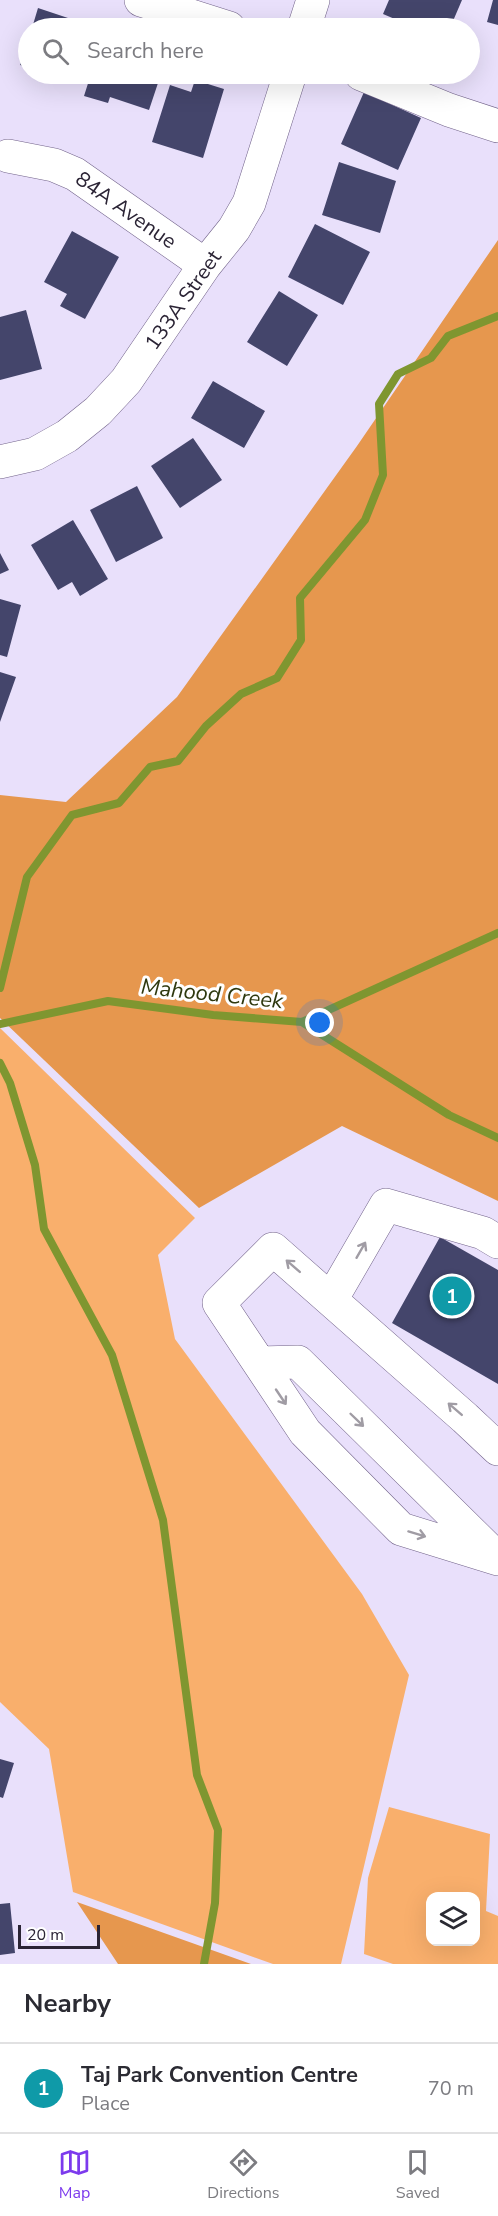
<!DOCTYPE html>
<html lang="en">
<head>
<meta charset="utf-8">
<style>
	body { margin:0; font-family:"Nunito Sans",sans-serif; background:#f7f7f7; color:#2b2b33 }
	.controls { position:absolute; right:18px; bottom:18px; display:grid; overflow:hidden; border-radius:12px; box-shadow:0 6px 24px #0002 }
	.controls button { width:54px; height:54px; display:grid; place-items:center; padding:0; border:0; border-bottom:2px solid #e1e1e2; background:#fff; color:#2b2b33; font:30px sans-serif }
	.scale { position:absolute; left:18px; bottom:15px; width:82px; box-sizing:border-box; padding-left:6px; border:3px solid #2b2435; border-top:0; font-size:16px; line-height:21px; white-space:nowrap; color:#2b2435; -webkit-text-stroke:4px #fff; paint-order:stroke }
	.you { position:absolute; left:320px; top:1023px; width:21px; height:21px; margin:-15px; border:4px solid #fff; border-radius:50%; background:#1a73e8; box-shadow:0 0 0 9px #1a73e833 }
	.badge { display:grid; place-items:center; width:39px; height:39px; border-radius:50%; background:#7c3aed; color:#fff; font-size:20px; font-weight:700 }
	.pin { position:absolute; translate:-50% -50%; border:3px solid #fff; box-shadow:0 2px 6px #0006 }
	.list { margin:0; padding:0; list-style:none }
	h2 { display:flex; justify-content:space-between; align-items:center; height:78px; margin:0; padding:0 24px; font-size:26px }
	h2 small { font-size:20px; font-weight:400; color:#7c7c81 }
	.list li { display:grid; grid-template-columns:39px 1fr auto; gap:18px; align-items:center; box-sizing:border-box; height:90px; padding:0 24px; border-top:2px solid #e1e1e2 }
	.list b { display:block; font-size:22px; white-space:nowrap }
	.list p { margin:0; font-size:20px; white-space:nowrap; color:#7c7c81 }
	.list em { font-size:20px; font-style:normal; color:#7c7c81 }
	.icon { flex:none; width:33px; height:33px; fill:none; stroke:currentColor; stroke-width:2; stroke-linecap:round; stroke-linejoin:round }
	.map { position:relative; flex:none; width:498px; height:1964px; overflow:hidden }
	.search { position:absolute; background:#fff; box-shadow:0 6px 24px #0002; left:18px; right:18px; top:18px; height:66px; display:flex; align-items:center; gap:15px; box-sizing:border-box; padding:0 21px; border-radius:33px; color:#7c7c81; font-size:22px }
	.sheet { height:168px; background:#fff }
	nav { display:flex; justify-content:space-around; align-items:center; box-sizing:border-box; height:84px; border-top:2px solid #e1e1e2; background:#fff; font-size:16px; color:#7c7c81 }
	nav a { display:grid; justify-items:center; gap:3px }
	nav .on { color:#7c3aed }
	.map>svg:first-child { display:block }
	.green { fill:#f9af6c; fill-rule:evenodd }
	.forest { fill:#e6974e }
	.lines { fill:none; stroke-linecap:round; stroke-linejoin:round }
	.stream { stroke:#7f9630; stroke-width:8 }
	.building { fill:#44456b }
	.minor-casing { stroke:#72638a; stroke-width:34 }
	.minor { stroke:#fff; stroke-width:33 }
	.oneway { stroke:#a09ca4 }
	.labels { text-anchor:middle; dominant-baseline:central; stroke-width:6; stroke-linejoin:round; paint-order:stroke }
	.street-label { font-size:21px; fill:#2b2435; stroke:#fff }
	.water-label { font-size:22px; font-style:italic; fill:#2e380e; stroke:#fff }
</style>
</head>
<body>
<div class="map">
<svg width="498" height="1964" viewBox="0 0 498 1964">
	<rect width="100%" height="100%" fill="#e9e0fb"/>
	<path class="green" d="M0,1028L195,1218L158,1255L175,1339L362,1594L409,1675L341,1964H273L73,1892L49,1749L0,1702Z
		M389,1807L490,1834L486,1911L498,1916V1964H393L364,1954L368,1878ZM430,1896H476V1942H430Z"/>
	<path class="forest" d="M498,240V1201L342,1126L199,1208L0,1018V795L66,802L177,697L357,446Z
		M77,1902L251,1964H118Z"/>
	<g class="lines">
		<path class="stream" d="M0,988L27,877L72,815L119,803L150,767L178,761L206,726L241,694L277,678L301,640L300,598L365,520L383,475L379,404L398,374L431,358L448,336L498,316
			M302,1022L498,933
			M0,1024L108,1001L213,1015L302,1022L449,1115L498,1138
			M0,1063L10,1083L35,1165L44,1229L112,1355L163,1520L197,1775L218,1830L215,1903L204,1964"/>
	</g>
	<path class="building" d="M389,0H462L450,28H416L383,14Z
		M493,0H498V25L487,22Z
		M38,8L92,26L91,28H32Z
		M28,40V67L20,65Z
		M49,74H77L74,82Z
		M91,74H161L149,110L110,97L108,103L84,96Z
		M195,80L224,89L203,158L152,142L170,85L191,92Z
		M364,92L421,118L398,170L341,144Z
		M339,162L396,181L380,233L322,215Z
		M315,224L370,252L343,305L288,277Z
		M72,231L119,257L85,319L60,306L67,294L44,282Z
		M279,291L318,315L287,366L247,342Z
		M26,310L42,369L0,380V317Z
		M213,381L265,411L244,448L191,418Z
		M193,438L222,480L180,508L151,466Z
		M137,486L163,538L116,562L90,510Z
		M73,520L108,579L80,596L72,582L58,590L31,545Z
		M0,553L9,570L0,574Z
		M0,599L21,605L7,657L0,655Z
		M0,672L16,677L0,722Z
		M440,1237L498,1270V1384L392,1323Z
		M0,1759L14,1763L3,1798L0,1797Z
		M10,1903L15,1953L0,1955V1904Z"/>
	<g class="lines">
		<defs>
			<path id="minor" d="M141,0L229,28
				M304,28L313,0
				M361,74L449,110L498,126
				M8,156L54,165L75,174L205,265
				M0,462L35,454L67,436L98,411L126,381L205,265L234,229L249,203L290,74
				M331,1300L386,1205L483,1233L498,1242
				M259,1363L298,1362L493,1554
				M498,1449L465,1418L273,1249L219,1303L305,1432L401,1529L498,1559"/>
		</defs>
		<use href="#minor" class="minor-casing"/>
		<use href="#minor" class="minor"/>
	</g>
	<defs><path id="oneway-shaft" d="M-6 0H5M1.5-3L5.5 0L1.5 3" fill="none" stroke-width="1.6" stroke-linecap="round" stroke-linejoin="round" transform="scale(1.5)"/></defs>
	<g class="oneway">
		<use href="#oneway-shaft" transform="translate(361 1250) rotate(-60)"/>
		<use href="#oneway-shaft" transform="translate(293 1266) rotate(-139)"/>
		<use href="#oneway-shaft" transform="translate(281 1397) rotate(56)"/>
		<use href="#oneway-shaft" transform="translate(455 1409) rotate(-139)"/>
		<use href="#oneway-shaft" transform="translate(357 1420) rotate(44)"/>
		<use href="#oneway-shaft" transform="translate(417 1534) rotate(17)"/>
	</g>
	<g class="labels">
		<g class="street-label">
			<text transform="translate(126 210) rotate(35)">84A Avenue</text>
			<text transform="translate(183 300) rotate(-55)">133A Street</text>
		</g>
		<g class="water-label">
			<text transform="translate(212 994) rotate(6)">Mahood Creek</text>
		</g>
	</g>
</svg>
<div class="controls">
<button><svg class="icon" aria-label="layers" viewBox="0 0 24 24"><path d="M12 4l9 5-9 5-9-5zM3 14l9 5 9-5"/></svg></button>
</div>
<div class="scale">20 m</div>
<div class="you"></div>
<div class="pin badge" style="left:452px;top:1296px;background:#0f9aa8">1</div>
<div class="search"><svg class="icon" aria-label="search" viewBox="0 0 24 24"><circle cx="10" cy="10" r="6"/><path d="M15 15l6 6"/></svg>Search here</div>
</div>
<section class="sheet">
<h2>Nearby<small></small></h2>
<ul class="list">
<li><span class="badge" style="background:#0f9aa8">1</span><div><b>Taj Park Convention Centre</b><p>Place</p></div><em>70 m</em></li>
</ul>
</section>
<nav>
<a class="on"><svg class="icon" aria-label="map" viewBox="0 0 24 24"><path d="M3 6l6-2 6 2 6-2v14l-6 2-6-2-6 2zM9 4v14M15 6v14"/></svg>Map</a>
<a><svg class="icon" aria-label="directions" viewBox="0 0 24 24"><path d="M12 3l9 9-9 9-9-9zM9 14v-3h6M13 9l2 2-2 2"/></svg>Directions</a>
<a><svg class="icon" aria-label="saved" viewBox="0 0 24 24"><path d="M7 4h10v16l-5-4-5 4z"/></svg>Saved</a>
</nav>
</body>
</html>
